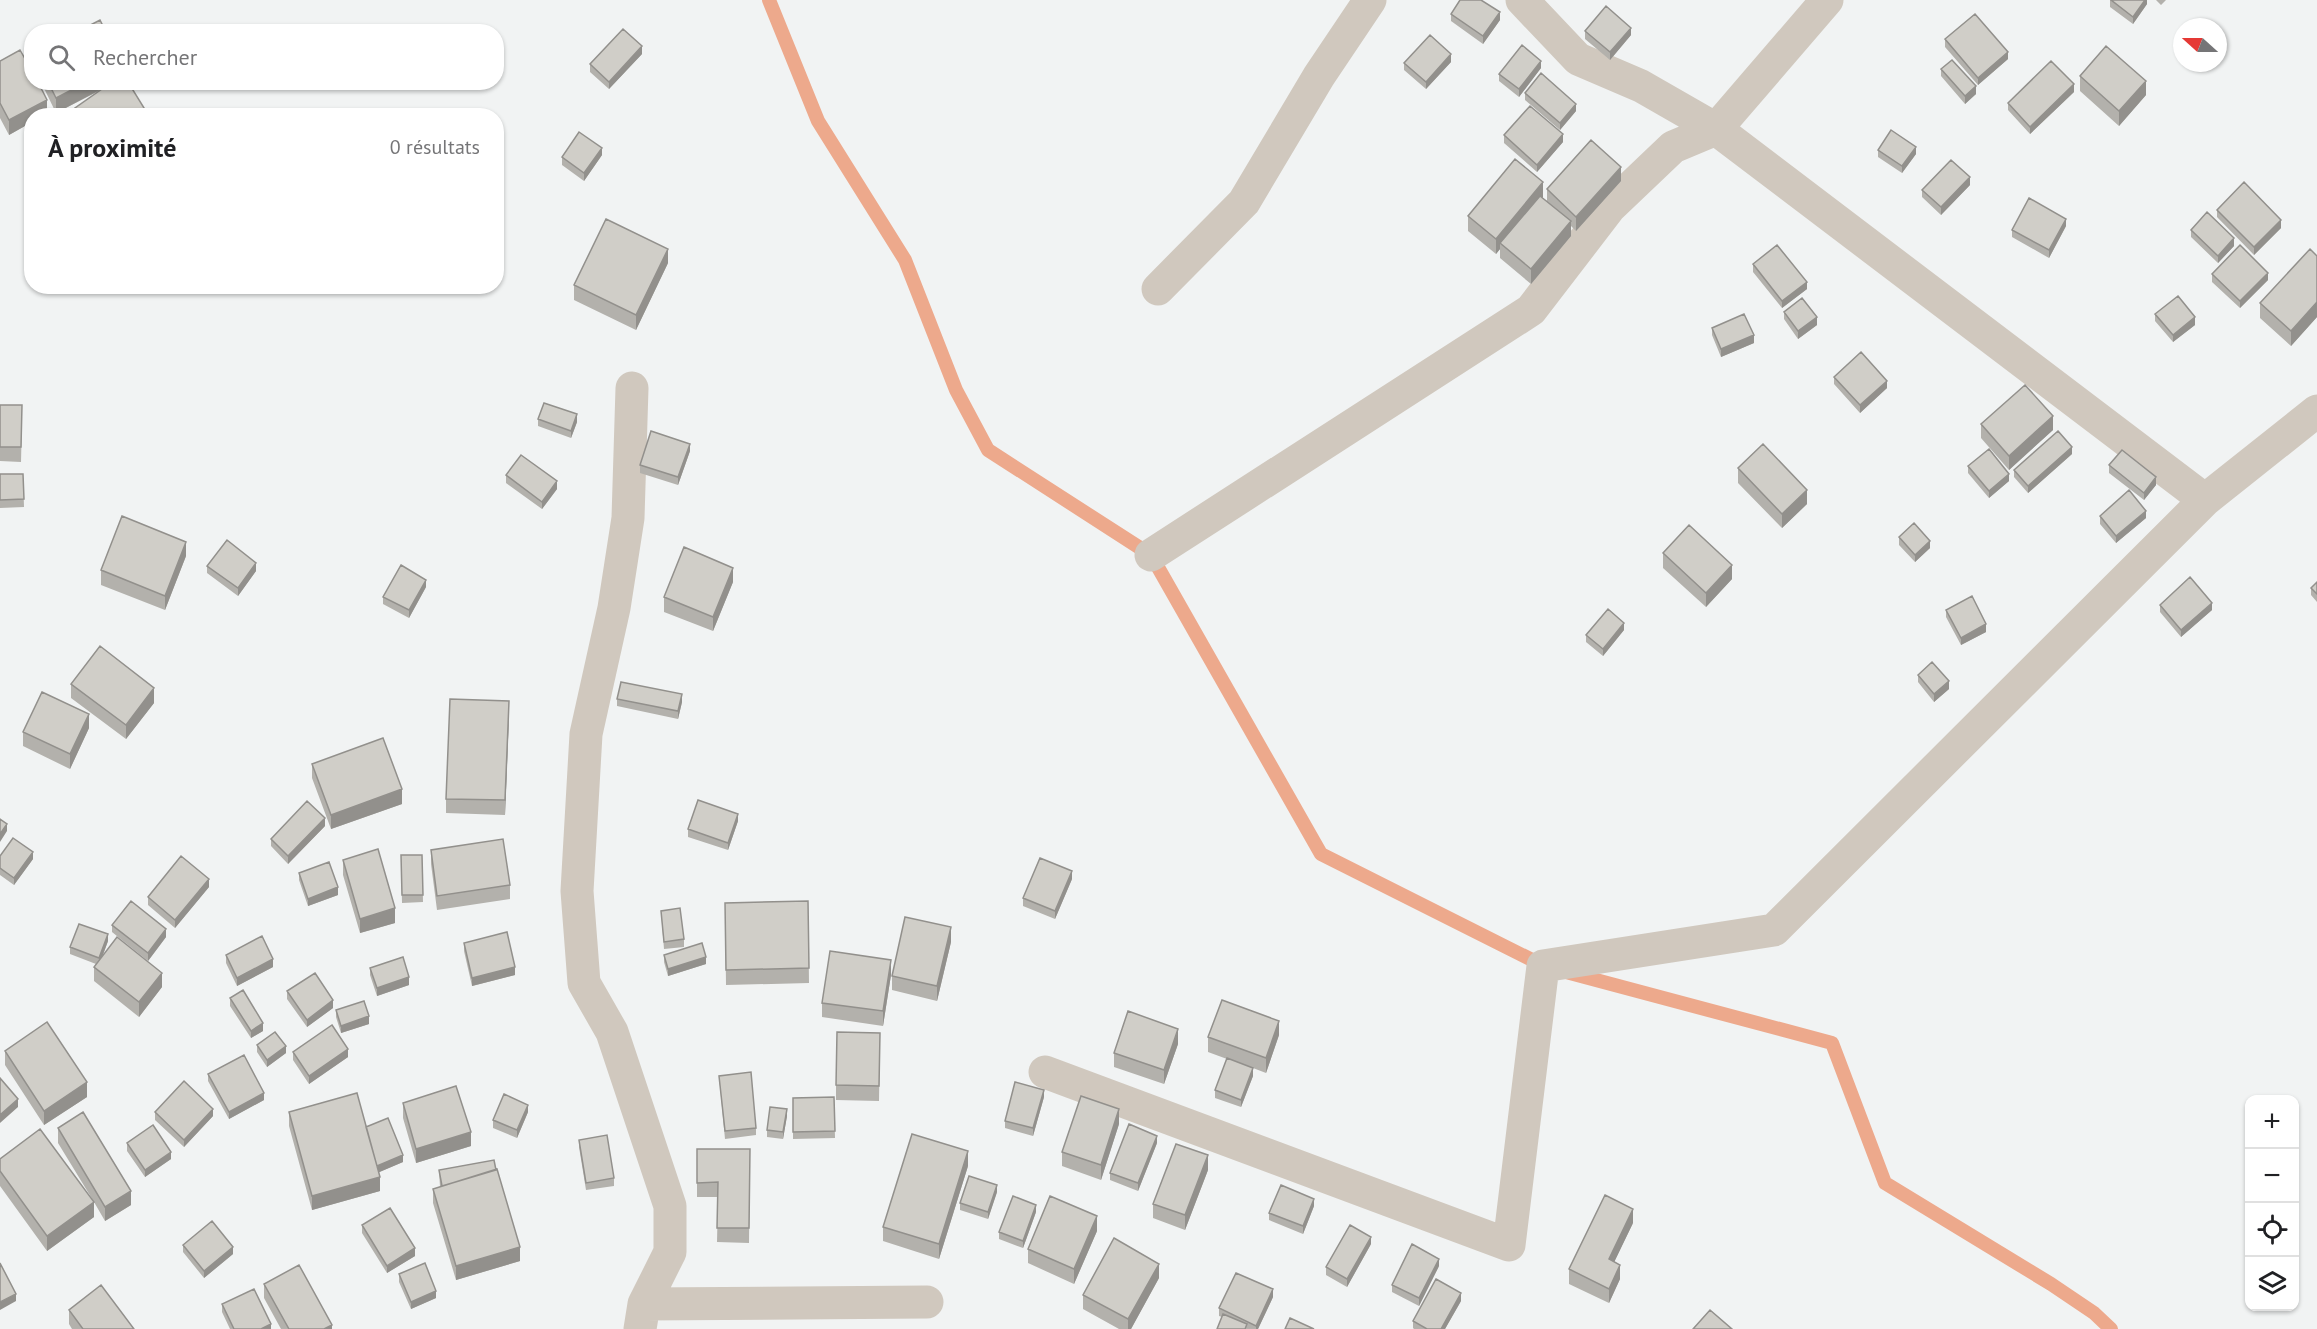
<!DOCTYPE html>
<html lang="fr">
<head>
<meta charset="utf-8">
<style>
	body { margin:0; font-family:"PT Sans",sans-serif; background:#f2f2f2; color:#202124 }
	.controls { position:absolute; right:18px; bottom:18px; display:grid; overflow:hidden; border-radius:12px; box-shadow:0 2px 4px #0004 }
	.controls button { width:54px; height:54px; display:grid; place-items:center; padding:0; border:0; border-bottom:2px solid #e0e0e0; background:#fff; color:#202124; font:30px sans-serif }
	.compass { position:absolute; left:2173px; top:18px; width:54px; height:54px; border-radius:50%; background:#fff; box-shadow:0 2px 4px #0004; rotate:291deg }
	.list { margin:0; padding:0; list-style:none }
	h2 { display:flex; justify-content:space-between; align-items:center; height:78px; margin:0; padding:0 24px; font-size:26px }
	h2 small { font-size:20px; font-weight:400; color:#757577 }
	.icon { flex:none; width:33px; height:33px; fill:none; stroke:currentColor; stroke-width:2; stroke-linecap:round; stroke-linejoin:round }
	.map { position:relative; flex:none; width:2317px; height:1329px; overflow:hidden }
	.search { position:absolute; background:#fff; box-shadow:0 2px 4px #0004; left:24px; top:24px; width:480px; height:66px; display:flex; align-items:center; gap:15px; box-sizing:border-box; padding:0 21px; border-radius:24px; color:#757577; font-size:22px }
	.panel { position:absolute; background:#fff; box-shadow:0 2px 4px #0004; left:24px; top:108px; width:480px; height:186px; border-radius:24px }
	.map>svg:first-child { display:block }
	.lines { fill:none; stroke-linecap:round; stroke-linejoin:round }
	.stream { stroke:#eda98c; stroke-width:14 }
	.street { stroke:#d0c8be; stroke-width:33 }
	.wall { fill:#b3b1ac }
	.shaded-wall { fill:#92908c }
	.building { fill:#d0cec8; stroke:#92908c; stroke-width:1.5 }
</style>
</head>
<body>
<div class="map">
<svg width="2317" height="1329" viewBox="0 0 2317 1329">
	<rect width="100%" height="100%" fill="#f1f3f3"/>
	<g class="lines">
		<path class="stream" d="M769,0L818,121L905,260L956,390L988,450L1151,555L1321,854L1544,966
			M1566,972L1832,1043L1885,1183L2051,1284L2094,1313L2111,1329"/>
		<path class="street" d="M1522,0L1578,59L1641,86L1716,129L2205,500
			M1158,289L1244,202L1319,76L1370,0
			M632,388L628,518L614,608L586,734L577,891L584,983L612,1032L670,1206V1252L644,1304L640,1329
			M1151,555L1531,310L1610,207L1673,147L1716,129L1827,0
			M1045,1072L1509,1245L1543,966L1774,930L2205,500L2317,411
			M644,1304L927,1302"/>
	</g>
	<path class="wall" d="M2110,0H2147V4L2133,24L2110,7Z
		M2156,0H2166L2161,5Z
		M1451,14L1500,20L1483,44L1451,21Z
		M1585,31L1631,35L1610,60L1585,39Z
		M1945,39L2008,59L1978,85L1945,47Z
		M642,54L609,89L590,72V64Z
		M0,61L47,114L44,116H32V122L9,135L0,118Z
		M1451,62L1426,89L1404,70V63Z
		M1541,68L1519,97L1499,81V74Z
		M1941,69L1976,94L1965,104L1941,76Z
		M2080,76L2146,95L2119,126L2080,91Z
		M41,82H128L149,116H75V108L103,89L56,113Z
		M2074,92L2030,134L2008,110V103Z
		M1525,93L1576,111L1560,130L1525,100Z
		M1504,135L1563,142L1537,172L1504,143Z
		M1878,150L1916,154L1902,173L1878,157Z
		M602,155L584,181L562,165V157Z
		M1621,181L1576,231L1571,226V236L1531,284L1500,258V249L1496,254L1468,231V216L1543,197H1542L1547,201V189Z
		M1970,185L1941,215L1922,197V190Z
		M2217,210L2281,228L2254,255L2217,217Z
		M2066,226L2049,258L2012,237V230Z
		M2191,230L2234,246L2218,263L2191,237Z
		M2317,256V317L2291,346L2260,318V303Z
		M668,263L636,330L574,300V285Z
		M1753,264L1807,289L1782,308L1753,272Z
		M2212,274L2268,280L2240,308L2212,282Z
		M1784,312L1817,325L1798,339L1784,319Z
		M2155,314L2195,325L2173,342L2155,321Z
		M1712,328L1754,343L1721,357L1712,335Z
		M1834,377L1887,388L1860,413L1834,384Z
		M0,405L22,420L21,462L0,461Z
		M538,419L577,422L571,438L538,426Z
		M1981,424L2053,430L2009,470L1981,438Z
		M690,451L678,485L640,473V465Z
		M2072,454L2028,493L2014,477V470Z
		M2109,465L2156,485L2144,500L2109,473Z
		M1968,466L2009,481L1989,498L1968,473Z
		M1738,468L1807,504L1782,528L1738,483Z
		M0,474H23L24,507L0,508Z
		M506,475L557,489L542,509L506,483Z
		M2100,516L2146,518L2116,543L2100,524Z
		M1899,537L1930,548L1915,562L1899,545Z
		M1663,553L1732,579L1706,607L1663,568Z
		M186,556L165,610L101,585V570Z
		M207,566L256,571L238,596L207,573Z
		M733,582L713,631L664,612V597Z
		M2317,582V602L2311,595V588Z
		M426,587L409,618L383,604V597Z
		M2160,605L2212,610L2181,637L2160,612Z
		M1946,610L1986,632L1961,645L1946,617Z
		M1624,630L1603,656L1586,642V635Z
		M1918,675L1949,689L1934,702L1918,682Z
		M71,684L154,703L126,739L71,698Z
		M617,699L682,702L678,719L617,706Z
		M509,715L505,815L446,813V799Z
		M89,728L70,769L23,746V732Z
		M312,764L402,804L331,829L312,778Z
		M738,821L728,850L688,837V829Z
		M325,826L288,864L271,846V839Z
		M431,850L510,885V899L437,910L431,864Z
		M401,855H422L423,902L402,903Z
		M0,856L33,859L14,885L0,875Z
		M343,860L395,923L360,933L343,875Z
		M299,873L338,895L308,906L299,880Z
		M1072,879L1055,919L1023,906V898Z
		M209,887L175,928L148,905V897Z
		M808,901L809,983L726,985L725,903Z
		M661,911L684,939V947L664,949Z
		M112,925L166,937L148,961L112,932Z
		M108,941L103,955L162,987L139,1017L94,981V967L96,964L70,954V947Z
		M951,942L937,1001L892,990V976Z
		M464,943L515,975L472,986L464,951Z
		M226,955L273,967L237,986L226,963Z
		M664,955L706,964L668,976L664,962Z
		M370,968L409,985L377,996L370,975Z
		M891,975L883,1026L822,1017V1003Z
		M287,991L333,1008L307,1027L287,999Z
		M230,998L263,1031L251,1038L230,1006Z
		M336,1010L369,1024L341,1033L336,1017Z
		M880,1033L879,1101L836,1100V1085Z
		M1279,1035L1266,1073L1253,1068V1076L1241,1107L1215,1098V1090L1227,1059L1208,1052V1037Z
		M1178,1044L1164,1084L1114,1067V1053Z
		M257,1045L286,1053L267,1067L257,1052Z
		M5,1051L87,1097L44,1125L5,1065Z
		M293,1052L348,1057L309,1084L293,1060Z
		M208,1074L264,1100L229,1119L208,1081Z
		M719,1076L756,1128V1135L725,1139Z
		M834,1097L835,1138L793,1139V1098Z
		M1044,1097L1033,1136L1005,1128V1121Z
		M403,1103L471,1146L416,1163L403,1118Z
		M155,1112L213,1116L184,1147L155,1120Z
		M289,1112L366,1127L403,1162L379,1172L380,1191L312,1210L289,1126Z
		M528,1112L517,1138L493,1128V1120Z
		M787,1116L783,1139L767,1137V1130Z
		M1119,1124L1101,1180L1062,1166V1152Z
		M58,1128L131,1205L105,1221L94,1202V1217L47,1251L0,1186V1159L94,1202L58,1143Z
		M579,1140L614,1178V1186L586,1190L579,1147Z
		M127,1143L171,1159L145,1177L127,1151Z
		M1157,1143L1138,1191L1110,1180V1173Z
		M697,1149H750L749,1243L717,1242L718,1197H697Z
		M968,1166L939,1259L883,1241V1227Z
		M439,1170H496L520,1261L456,1280L433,1203V1189L440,1187Z
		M1208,1170L1185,1230L1153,1218V1204Z
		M997,1192L988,1219L960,1210V1203Z
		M1314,1206L1303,1234L1269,1220V1213Z
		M1036,1212L1023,1248L999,1239V1232Z
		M1633,1223L1614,1262L1620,1279L1609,1303L1569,1284V1269Z
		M362,1225L415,1256L387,1273L362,1233Z
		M1097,1231L1074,1284L1028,1263V1249Z
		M1371,1244L1347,1287L1326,1275V1267Z
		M183,1245L233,1254L204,1278L183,1252Z
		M1439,1266L1419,1306L1392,1292V1285Z
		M399,1274L436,1298L411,1309L399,1282Z
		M1159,1278L1131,1329H1119L1083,1309V1295Z
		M264,1284L332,1329H281L264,1298Z
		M1273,1297L1258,1329H1217L1222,1317L1219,1316V1308Z
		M1461,1301L1445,1329H1414L1413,1328V1321Z
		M222,1304L271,1329H230L222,1312Z
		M69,1310L134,1329H72L69,1324Z"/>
	<path class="shaded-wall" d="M2145,0H2147V4L2133,24V17Z
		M1500,12V20L1483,44V36Z
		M1631,28V35L1610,60V52Z
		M642,46V54L609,89V82Z
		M2008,52V59L1978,85V78Z
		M1451,54V62L1426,89V82Z
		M1541,61V68L1519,97V89Z
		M2146,81V95L2119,126V111Z
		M87,82H115L56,113V98Z
		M2074,84V92L2030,134V127Z
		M1976,86V94L1965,104V96Z
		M47,100V114L44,116H32V122L9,135V120Z
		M1576,104V111L1560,130V123Z
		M1563,134V142L1537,172V165Z
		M1916,147V154L1902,173V166Z
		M602,148V155L584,181V173Z
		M1621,167V181L1576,231V217Z
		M1970,177V185L1941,215V207Z
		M1543,182V197L1503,246L1500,243V249L1496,254V239Z
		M2066,219V226L2049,258V250Z
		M2281,220V228L2254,255V247Z
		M1571,221V236L1531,284V269Z
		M2234,238V246L2218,263V256Z
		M668,249V263L636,330V315Z
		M2268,273V280L2240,308V301Z
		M1807,282V289L1782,308V301Z
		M2317,302V317L2291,346V331Z
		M1817,317V325L1798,339V331Z
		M2195,317V325L2173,342V335Z
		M1754,335V343L1721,357V349Z
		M1887,381V388L1860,413V405Z
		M577,414V422L571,438V431Z
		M2053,416V430L2009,470V456Z
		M690,444V451L678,485V477Z
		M2072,447V454L2028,493V486Z
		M2009,474V481L1989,498V491Z
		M2156,477V485L2144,500V493Z
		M557,481V489L542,509V502Z
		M1807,490V504L1782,528V514Z
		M2146,511V518L2116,543V536Z
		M1930,541V548L1915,562V555Z
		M186,542V556L165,610V596Z
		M256,563V571L238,596V588Z
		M1732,565V579L1706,607V593Z
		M733,568V582L713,631V617Z
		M426,580V587L409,618V610Z
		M2212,603V610L2181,637V630Z
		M1624,623V630L1603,656V649Z
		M1986,624V632L1961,645V638Z
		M1949,681V689L1934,702V694Z
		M154,688V703L126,739V725Z
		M682,694V702L678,719V711Z
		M509,701V715L505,815V800Z
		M89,714V728L70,769V754Z
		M402,789V804L331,829V815Z
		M738,814V821L728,850V843Z
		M325,818V826L288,864V856Z
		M7,824V831L0,842V834Z
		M33,852V859L14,885V878Z
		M1072,871V879L1055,919V911Z
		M209,879V887L175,928V920Z
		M338,887V895L308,906V899Z
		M395,908V923L360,933V919Z
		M951,927V942L937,1001V986Z
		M166,929V937L148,961V953Z
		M108,934V941L99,965V958Z
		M706,957V964L668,976V969Z
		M273,959V967L237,986V978Z
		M891,960V975L883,1026V1011Z
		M515,967V975L472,986V978Z
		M162,973V987L139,1017V1002Z
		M409,977V985L377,996V988Z
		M333,1000V1008L307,1027V1020Z
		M369,1016V1024L341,1033V1026Z
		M1279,1021V1035L1266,1073V1058Z
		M263,1023V1031L251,1038V1031Z
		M1178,1029V1044L1164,1084V1070Z
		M286,1046V1053L267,1067V1060Z
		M348,1049V1057L309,1084V1076Z
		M1253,1068V1076L1241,1107V1100Z
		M87,1082V1097L44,1125V1111Z
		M1044,1090V1097L1033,1136V1128Z
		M264,1093V1100L229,1119V1112Z
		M18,1099V1107L0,1123V1115Z
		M528,1105V1112L517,1138V1130Z
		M213,1109V1116L184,1147V1140Z
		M787,1109V1116L783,1139V1132Z
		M1119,1109V1124L1101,1180V1165Z
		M471,1132V1146L416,1163V1149Z
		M1157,1136V1143L1138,1191V1183Z
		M968,1151V1166L939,1259V1244Z
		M171,1152V1159L145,1177V1170Z
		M403,1155V1162L375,1174V1166Z
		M1208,1155V1170L1185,1230V1215Z
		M380,1177V1191L312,1210V1196Z
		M997,1185V1192L988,1219V1212Z
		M131,1191V1205L105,1221V1207Z
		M1314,1199V1206L1303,1234V1226Z
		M94,1202V1217L47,1251V1236Z
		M1036,1205V1212L1023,1248V1241Z
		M1633,1209V1223L1609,1273V1259Z
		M1097,1216V1231L1074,1284V1269Z
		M1371,1237V1244L1347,1287V1279Z
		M233,1247V1254L204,1278V1271Z
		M520,1247V1261L456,1280V1266Z
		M415,1248V1256L387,1273V1266Z
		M1439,1259V1266L1419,1306V1298Z
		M1159,1264V1278L1131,1329H1128V1319Z
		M1620,1265V1279L1609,1303V1289Z
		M1273,1289V1297L1258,1329H1256V1326Z
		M436,1291V1298L411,1309V1302Z
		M1461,1293V1301L1445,1329H1441Z
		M16,1294V1301L0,1310V1302Z
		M271,1324V1329H261Z
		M332,1325V1329H324Z"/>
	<path class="building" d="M1460,0H1481L1500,12L1483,36L1451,14Z
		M2111,0H2145L2133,17Z
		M1606,6L1631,28L1610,52L1585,31Z
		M1975,14L2008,52L1978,78L1945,39Z
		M100,20L106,32H77Z
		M623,29L642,46L609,82L590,64Z
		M1430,35L1451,54L1426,82L1404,63Z
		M1522,45L1541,61L1519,89L1499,74Z
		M2106,46L2146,81L2119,111L2080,76Z
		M20,50L32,71V82H38L47,100L9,120L0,103V61Z
		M1952,60L1976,86L1965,96L1941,69Z
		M2051,61L2074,84L2030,127L2008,103Z
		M1541,73L1576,104L1560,123L1525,93Z
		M48,82H87L56,98Z
		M112,82H128L149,116H80L75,108Z
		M1530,106L1563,134L1537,165L1504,135Z
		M1891,130L1916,147L1902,166L1878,150Z
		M579,132L602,148L584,173L562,157Z
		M1591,140L1621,167L1576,217L1547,189Z
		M1515,159L1543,182L1496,239L1468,216Z
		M1951,160L1970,177L1941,207L1922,190Z
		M2244,182L2281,220L2254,247L2217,210Z
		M1540,196L1571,221L1531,269L1500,243Z
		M2029,198L2066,219L2049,250L2012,230Z
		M2207,212L2234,238L2218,256L2191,230Z
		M606,219L668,249L636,315L574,285Z
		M1777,245L1807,282L1782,301L1753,264Z
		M2240,245L2268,273L2240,301L2212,274Z
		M2310,249L2317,256V302L2291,331L2260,303Z
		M2178,296L2195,317L2173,335L2155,314Z
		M1802,298L1817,317L1798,331L1784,312Z
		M1744,314L1754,335L1721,349L1712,328Z
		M1861,352L1887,381L1860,405L1834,377Z
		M2025,385L2053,416L2009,456L1981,424Z
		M544,403L577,414L571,431L538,419Z
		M0,405H22L21,447H0Z
		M651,431L690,444L678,477L640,465Z
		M2058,431L2072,447L2028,486L2014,470Z
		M1763,444L1807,490L1782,514L1738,468Z
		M1989,449L2009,474L1989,491L1968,466Z
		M2122,450L2156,477L2144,493L2109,465Z
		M521,455L557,481L542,502L506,475Z
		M0,474H23L24,499L0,500Z
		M2129,490L2146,511L2116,536L2100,516Z
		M122,516L186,542L165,596L101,570Z
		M1914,523L1930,541L1915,555L1899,537Z
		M1689,525L1732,565L1706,593L1663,553Z
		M227,540L256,563L238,588L207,566Z
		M684,547L733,568L713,617L664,597Z
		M401,565L426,580L409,610L383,597Z
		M2190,577L2212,603L2181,630L2160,605Z
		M2317,582V594L2311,588Z
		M1972,596L1986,624L1961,638L1946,610Z
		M1608,609L1624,623L1603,649L1586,635Z
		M100,646L154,688L126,725L71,684Z
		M1932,662L1949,681L1934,694L1918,675Z
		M621,682L682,694L678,711L617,699Z
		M42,692L89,714L70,754L23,732Z
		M450,699L509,701L505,800L446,799Z
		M383,738L402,789L331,815L312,764Z
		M698,800L738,814L728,843L688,829Z
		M307,801L325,818L288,856L271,839Z
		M0,819L7,824L0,834Z
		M13,838L33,852L14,878L0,868V856Z
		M503,839L510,885L437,896L431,850Z
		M378,849L395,908L360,919L343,860Z
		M401,855H422L423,895H402Z
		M181,856L209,879L175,920L148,897Z
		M1040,858L1072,871L1055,911L1023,898Z
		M329,862L338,887L308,899L299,873Z
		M131,901L166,929L148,953L112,925Z
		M808,901L809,968L726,970L725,903Z
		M680,908L684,939L664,942L661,911Z
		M905,917L951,927L937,986L892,976Z
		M79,924L108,934L99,958L70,947Z
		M507,932L515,967L472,978L464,943Z
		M262,936L273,959L237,978L226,955Z
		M117,937L162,973L139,1002L94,967Z
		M702,943L706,957L668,969L664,955Z
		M830,951L891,960L883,1011L822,1003Z
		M403,957L409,977L377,988L370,968Z
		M315,973L333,1000L307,1020L287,991Z
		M243,990L263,1023L251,1031L230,998Z
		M1222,1000L1279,1021L1266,1058L1208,1037Z
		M364,1001L369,1016L341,1026L336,1010Z
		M1128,1011L1178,1029L1164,1070L1114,1053Z
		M47,1022L87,1082L44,1111L5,1051Z
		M332,1025L348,1049L309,1076L293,1052Z
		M275,1032L286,1046L267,1060L257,1045Z
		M837,1032L880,1033L879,1086L836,1085Z
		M244,1055L264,1093L229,1112L208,1074Z
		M1227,1058L1253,1068L1241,1100L1215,1090Z
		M751,1072L756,1128L725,1131L719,1076Z
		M0,1078L18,1099L0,1115Z
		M184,1081L213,1109L184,1140L155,1112Z
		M1015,1082L1044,1090L1033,1128L1005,1121Z
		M456,1086L471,1132L416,1149L403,1103Z
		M357,1093L380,1177L312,1196L289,1112Z
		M504,1094L528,1105L517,1130L493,1120Z
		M1081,1096L1119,1109L1101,1165L1062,1152Z
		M834,1097L835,1131L793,1132V1098Z
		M770,1107L787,1109L783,1132L767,1130Z
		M83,1112L131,1191L105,1207L58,1128Z
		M388,1118L403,1155L377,1166L366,1127Z
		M1129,1124L1157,1136L1138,1183L1110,1173Z
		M153,1125L171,1152L145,1170L127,1143Z
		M40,1129L94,1202L47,1236L0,1171V1159Z
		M912,1134L968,1151L939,1244L883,1227Z
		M607,1135L614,1178L586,1183L579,1140Z
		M1176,1144L1208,1155L1185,1215L1153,1204Z
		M697,1149H750L749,1228H717L718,1182L697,1183Z
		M494,1160L496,1170L442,1186L439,1170Z
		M497,1169L520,1247L456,1266L433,1189Z
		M969,1176L997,1185L988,1212L960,1203Z
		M1281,1185L1314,1199L1303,1226L1269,1213Z
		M1605,1195L1633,1209L1609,1259L1620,1265L1609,1289L1569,1269Z
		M1013,1196L1036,1205L1023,1241L999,1232Z
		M1050,1196L1097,1216L1074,1269L1028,1249Z
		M390,1208L415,1248L387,1266L362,1225Z
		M212,1221L233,1247L204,1271L183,1245Z
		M1350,1225L1371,1237L1347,1279L1326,1267Z
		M1114,1238L1159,1264L1128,1319L1083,1295Z
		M1412,1244L1439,1259L1419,1298L1392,1285Z
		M0,1263L16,1294L0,1302Z
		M425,1263L436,1291L411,1302L399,1274Z
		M299,1265L332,1325L324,1329H289L264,1284Z
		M1236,1273L1273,1289L1256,1326L1219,1308Z
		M1436,1279L1461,1293L1441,1329H1427L1413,1321Z
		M101,1285L134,1329H83L69,1310Z
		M254,1289L271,1324L261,1329H234L222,1304Z
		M1710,1310L1732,1329H1693Z
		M1223,1314L1247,1324L1245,1329H1217Z
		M1290,1318L1314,1329H1285Z"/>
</svg>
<div class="controls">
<button>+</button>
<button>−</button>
<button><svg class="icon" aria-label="locate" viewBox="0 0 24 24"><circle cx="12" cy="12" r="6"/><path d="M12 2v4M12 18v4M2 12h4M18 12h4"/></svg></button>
<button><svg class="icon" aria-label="layers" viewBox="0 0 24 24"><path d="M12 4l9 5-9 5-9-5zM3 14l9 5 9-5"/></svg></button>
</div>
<svg class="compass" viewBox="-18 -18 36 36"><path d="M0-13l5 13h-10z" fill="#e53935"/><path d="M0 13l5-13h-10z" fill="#757577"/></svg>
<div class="search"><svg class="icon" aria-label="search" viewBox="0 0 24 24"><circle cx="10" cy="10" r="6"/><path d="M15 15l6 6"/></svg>Rechercher</div>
<section class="panel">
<h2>À proximité<small>0 résultats</small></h2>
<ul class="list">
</ul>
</section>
</div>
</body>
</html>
